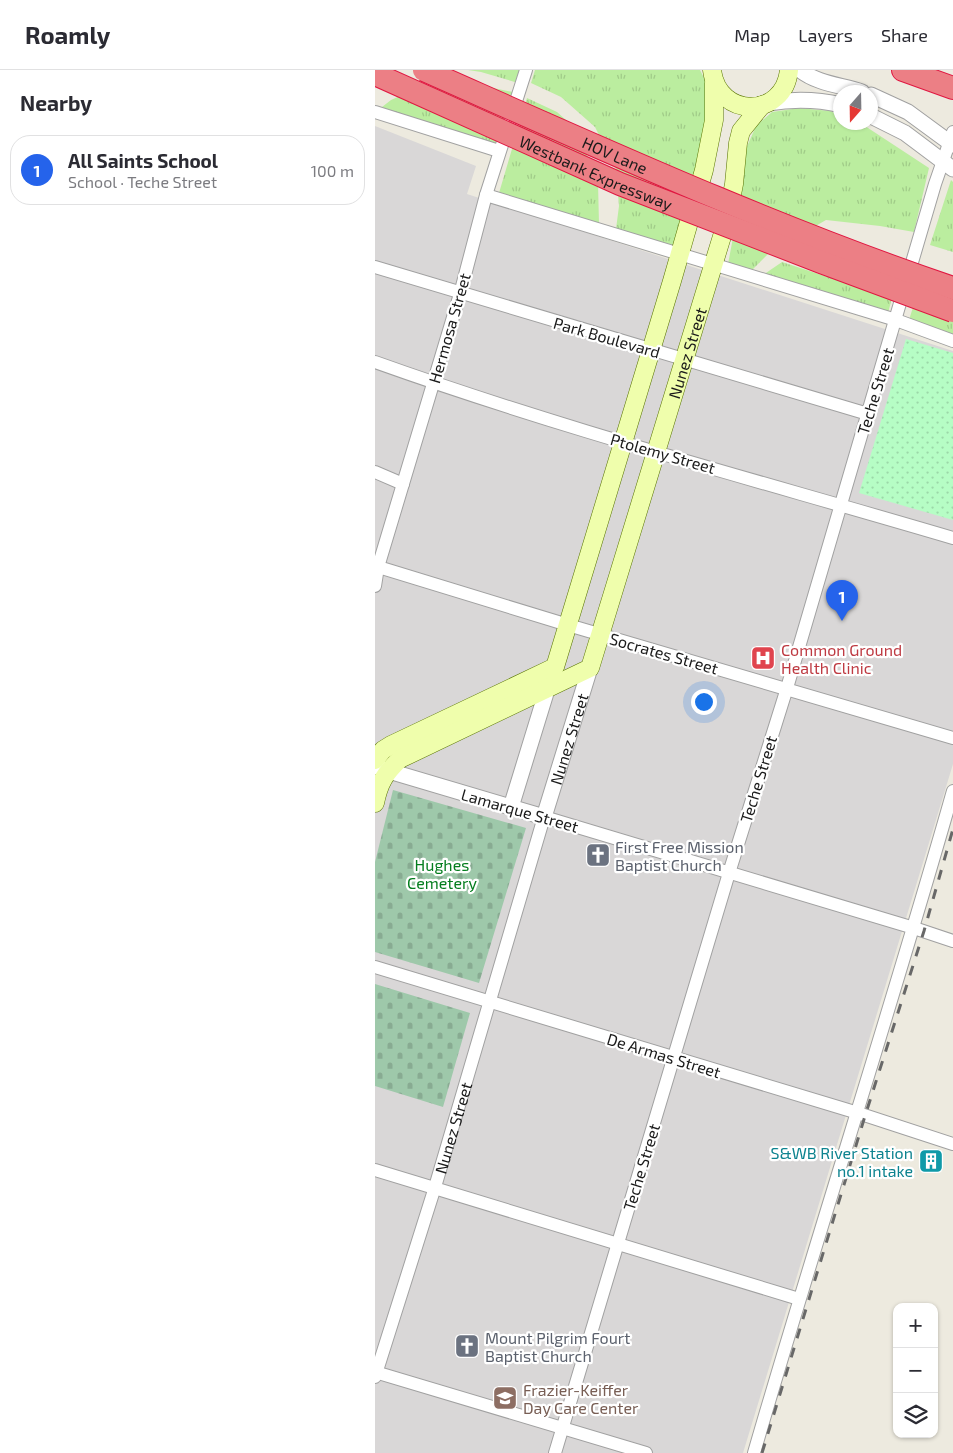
<!DOCTYPE html>
<html lang="en">
<head>
<meta charset="utf-8">
<style>
	body { margin:0; font-family:"Exo 2",sans-serif; background:#f2f2f3; color:#2b2b33 }
	.controls { position:absolute; right:15px; bottom:15px; display:grid; overflow:hidden; border-radius:10px; box-shadow:0 1px 4px #0004 }
	.controls button { width:45px; height:45px; display:grid; place-items:center; padding:0; border:0; border-bottom:1px solid #e1e1e2; background:#fff; color:#2b2b33; font:25px sans-serif }
	.compass { position:absolute; left:458px; top:15px; width:45px; height:45px; border-radius:50%; background:#fff; box-shadow:0 1px 4px #0004; rotate:200deg }
	.you { position:absolute; left:328px; top:631px; width:18px; height:18px; margin:-12px; border:4px solid #fff; border-radius:50%; background:#1a73e8; box-shadow:0 0 0 8px #1a73e833 }
	.badge { display:grid; place-items:center; width:32px; height:32px; border-radius:50%; background:#2563eb; color:#fff; font-size:16px; font-weight:700 }
	.pin { position:absolute; translate:-50% -41px; filter:drop-shadow(0 1px 2px #0008) }
	.pin::after { content:''; position:absolute; top:26px; width:18px; height:15px; background:inherit; clip-path:polygon(0 0,100% 0,50% 100%) }
	.list { margin:0; padding:0; list-style:none }
	h2 { display:flex; justify-content:space-between; align-items:center; height:65px; margin:0; padding:0 20px; font-size:21px }
	h2 small { font-size:16px; font-weight:400; color:#7c7c81 }
	.list li { display:grid; grid-template-columns:32px 1fr auto; gap:15px; align-items:center; box-sizing:border-box; height:70px; margin:0 10px 10px; padding:0 10px; border:1px solid #e1e1e2; border-radius:20px }
	.list b { display:block; font-size:19px; white-space:nowrap }
	.list p { margin:0; font-size:16px; white-space:nowrap; color:#7c7c81 }
	.list em { font-size:16px; font-style:normal; color:#7c7c81 }
	.icon { flex:none; width:28px; height:28px; fill:none; stroke:currentColor; stroke-width:2; stroke-linecap:round; stroke-linejoin:round }
	.map { position:relative; flex:none; width:578px; height:1383px; overflow:hidden }
	header { display:flex; align-items:center; gap:30px; box-sizing:border-box; height:70px; padding:0 25px; background:#fff; border-bottom:1px solid #e1e1e2 }
	header strong { font-size:24px }
	nav { display:flex; gap:28px; margin-inline-start:auto; font-size:18px }
	main { display:flex }
	aside { flex:1; background:#fff }
	.map>svg:first-child { display:block }
	.residential { fill:#d9d7d7 }
	.grass { fill:url(#grass-tufts) }
	.cemetery { fill:url(#cemetery-stones) }
	.park { fill:url(#park-dots) }
	.lines { fill:none; stroke-linecap:round; stroke-linejoin:round }
	.minor-casing { stroke:#a1a1a1; stroke-width:14 }
	.tertiary-casing { stroke:#a1a1a1; stroke-width:17 }
	.secondary-casing { stroke:#577300; stroke-width:19 }
	.motorway-casing { stroke:#e01741; stroke-width:24 }
	.minor { stroke:#fff; stroke-width:12 }
	.tertiary { stroke:#fff; stroke-width:15 }
	.secondary { stroke:#effeac; stroke-width:18 }
	.motorway { stroke:#ec7f85; stroke-width:22 }
	.rail { stroke:#686868; stroke-width:3; stroke-dasharray:10 10; stroke-linecap:butt }
	.motorway-bridge-casing { stroke:#e01741; stroke-width:24; stroke-linecap:butt }
	.motorway-bridge { stroke:#ec7f85; stroke-width:22 }
	.labels { text-anchor:middle; dominant-baseline:central; stroke-width:4.5; stroke-linejoin:round; paint-order:stroke }
	.street-label { font-size:16px; fill:#1a1a1a; stroke:#fff }
	.health-label { font-size:16px; fill:#be3a42; stroke:#fff; text-anchor:start }
	.worship-label { font-size:16px; fill:#5b616d; stroke:#fff; text-anchor:start }
	.park-label { font-size:16px; fill:#047d1e; stroke:#fff }
	.culture-label { font-size:16px; fill:#0d838f; stroke:#fff; text-anchor:end }
	.education-label { font-size:16px; fill:#785e54; stroke:#fff; text-anchor:start }
</style>
</head>
<body>
<header>
<strong>Roamly</strong>
<nav><a>Map</a><a>Layers</a><a>Share</a></nav>
</header>
<main>
<aside>
<h2>Nearby<small></small></h2>
<ul class="list">
<li><span class="badge">1</span><div><b>All Saints School</b><p>School · Teche Street</p></div><em>100 m</em></li>
</ul>
</aside>
<div class="map">
<svg width="578" height="1383" viewBox="0 0 578 1383">
	<defs>
		<pattern id="grass-tufts" width="24" height="20" patternUnits="userSpaceOnUse" patternTransform="scale(1.25)"><rect width="24" height="20" fill="#bbed9f"/><path d="M3 7l-1-3M5 7V3M7 7l1-3M15 17l-1-3M17 17v-4M19 17l1-3" fill="none" stroke="#a0cb88"/></pattern>
		<pattern id="cemetery-stones" width="16" height="16" patternUnits="userSpaceOnUse" patternTransform="scale(1.25)"><rect width="16" height="16" fill="#9ec8aa"/><path d="M2 7V4a2 2 0 0 1 4 0v3zM10 15v-3a2 2 0 0 1 4 0v3z" fill="#88ab92"/></pattern>
		<pattern id="park-dots" width="8" height="8" patternUnits="userSpaceOnUse" patternTransform="scale(1.25)"><rect width="8" height="8" fill="#b6fdc5"/><path d="M2 2h.1M6 6h.1" fill="none" stroke="#9cd8a9" stroke-width="1.8" stroke-linecap="round"/></pattern>
	</defs>
	<rect width="100%" height="100%" fill="#edeadf"/>
	<path class="residential" d="M0,56L101,96L92,124L578,281V694L368,1383H0Z"/>
	<path class="grass" d="M93,0H147L143,13L106,2Z
		M160,0H325L333,16V49L326,91L300,177L241,159L244,136L241,99L220,57L186,27L156,13Z
		M99,14L138,22L120,80L7,37L16,30L47,16Z
		M152,28L182,42L201,59L223,112L224,154L124,123Z
		M424,38L455,41L465,45L466,52L483,53L490,56L554,98L539,162L505,156L451,150L394,183L376,201L353,194L368,115L370,81L381,56L397,42Z
		M576,110L578,112V182L555,175Z
		M407,192L517,228L513,243L388,205Z
		M539,234L578,247V265L534,250Z"/>
	<path class="cemetery" d="M18,720L151,758L104,913L0,882V792Z
		M0,914L95,943L68,1037L0,1016Z"/>
	<path class="park" d="M531,269L578,283V450L484,423Z"/>
	<g class="lines">
		<defs>
			<g id="minor">
				<path d="M0,42L124,81"/>
				<path d="M111,125L521,250L578,271"/>
				<path d="M0,197L493,344"/>
				<path d="M0,292C190,360 385,411 578,468"/>
				<path d="M0,402L28,414"/>
				<path d="M0,496L193,555L578,668"/>
				<path d="M0,516L3,497L85,224L111,125L151,0"/>
				<path d="M0,897L483,1043L578,1074"/>
				<path d="M0,1100L424,1229"/>
				<path d="M0,1302L271,1383"/>
				<path id="s1" d="M0,1307L60,1117L169,747L539,858L578,871"/>
				<path d="M180,1383L354,803L412,618L560,114L578,62"/>
				<path d="M379,1383C443,1162 515,943 578,721"/>
			</g>
			<g id="tertiary">
				<path d="M425,0C443,14 466,15 487,22"/>
				<path d="M496,25L533,42L578,75"/>
				<path d="M393,33C418,29 441,29 466,35"/>
				<path d="M496,46L530,63L578,99"/>
				<path id="s2" d="M4,698L169,747L215,598"/>
				<path d="M136,737L175,610"/>
			</g>
			<g id="secondary">
				<path d="M337,0C343,49 409,49 414,0"/>
				<path d="M0,690L8,680L16,675L180,597L297,211L329,100L339,50V13"/>
				<path id="s3" d="M0,733C4,713 10,703 25,689L215,598L352,150L359,114L363,73L366,61L387,35"/>
			</g>
			<path id="motorway" d="M528,0L578,18"/>
		</defs>
		<use href="#minor" class="minor-casing"/>
		<use href="#tertiary" class="tertiary-casing"/>
		<use href="#secondary" class="secondary-casing"/>
		<use href="#motorway" class="motorway-casing"/>
		<use href="#minor" class="minor"/>
		<use href="#tertiary" class="tertiary"/>
		<use href="#secondary" class="secondary"/>
		<use href="#motorway" class="motorway"/>
		<path class="rail" d="M387,1383L490,1046L549,861L578,759"/>
		<defs>
			<g id="motorway-bridge">
				<path id="s4" d="M49,0C223,77 398,157 578,218"/>
				<path id="s5" d="M0,4L245,114L446,192L578,241"/>
			</g>
		</defs>
		<use href="#motorway-bridge" class="motorway-bridge-casing"/>
		<use href="#motorway-bridge" class="motorway-bridge"/>
	</g>
	<defs>
		<symbol id="hospital-square" viewBox="-11 -11 22 22"><rect x="-9" y="-9" width="18" height="18" rx="4" fill="#e0444e" stroke="#fff"/><path d="M-5-5h3v3.5h4V-5h3V5h-3V1.5h-4V5h-3Z" fill="#fff"/></symbol>
		<symbol id="church-square" viewBox="-11 -11 22 22"><rect x="-9" y="-9" width="18" height="18" rx="4" fill="#6b7280" stroke="#fff"/><path d="M-1.2-6h2.4v3.5h3.3v2.4h-3.3V6h-2.4V-.1h-3.3v-2.4h3.3Z" fill="#fff"/></symbol>
		<symbol id="building-square" viewBox="-11 -11 22 22"><rect x="-9" y="-9" width="18" height="18" rx="4" fill="#0f9aa8" stroke="#fff"/><path d="M-4-6H4V6H1V3H-1V6H-4ZM-2.5-4.3h1.7v1.8h-1.7ZM.8-4.3h1.7v1.8H.8ZM-2.5-1h1.7V.8h-1.7ZM.8-1h1.7V.8H.8Z" fill="#fff"/></symbol>
		<symbol id="school-square" viewBox="-11 -11 22 22"><rect x="-9" y="-9" width="18" height="18" rx="4" fill="#8d6e63" stroke="#fff"/><path d="M0-5L7-2L0 1L-7-2ZM-4 1L0 2.5L4 1V4Q0 6-4 4Z" fill="#fff"/></symbol>
	</defs>
	<g fill-rule="evenodd">
		<use href="#hospital-square" x="374" y="574" width="28" height="28"/>
		<use href="#church-square" x="209" y="771" width="28" height="28"/>
		<use href="#building-square" x="542" y="1077" width="28" height="28"/>
		<use href="#church-square" x="78" y="1262" width="28" height="28"/>
		<use href="#school-square" x="116" y="1314" width="28" height="28"/>
	</g>
	<g class="labels">
		<g class="street-label">
			<text stroke="none"><textPath href="#s4" startOffset="209">HOV Lane</textPath></text>
			<text stroke="none"><textPath href="#s5" startOffset="242">Westbank Expressway</textPath></text>
			<text transform="translate(74 258) rotate(-74)">Hermosa Street</text>
			<text transform="translate(232 267) rotate(16)">Park Boulevard</text>
			<text stroke="none"><textPath href="#s3" startOffset="592">Nunez Street</textPath></text>
			<text transform="translate(500 321) rotate(-73)">Teche Street</text>
			<text transform="translate(288 383) rotate(16)">Ptolemy Street</text>
			<text transform="translate(289 583) rotate(16)">Socrates Street</text>
			<text stroke="none"><textPath href="#s2" startOffset="254">Nunez Street</textPath></text>
			<text transform="translate(383 709) rotate(-73)">Teche Street</text>
			<text transform="translate(145 740) rotate(16)">Lamarque Street</text>
			<text transform="translate(289 985) rotate(17)">De Armas Street</text>
			<text stroke="none"><textPath href="#s1" startOffset="261">Nunez Street</textPath></text>
			<text transform="translate(266 1097) rotate(-73)">Teche Street</text>
		</g>
		<g class="health-label">
			<text x="406" y="579">Common Ground<tspan x="406" dy="18">Health Clinic</tspan></text>
		</g>
		<g class="worship-label">
			<text x="240" y="776">First Free Mission<tspan x="240" dy="18">Baptist Church</tspan></text>
			<text x="110" y="1267">Mount Pilgrim Fourt<tspan x="110" dy="18">Baptist Church</tspan></text>
		</g>
		<g class="park-label">
			<text x="67" y="794">Hughes<tspan x="67" dy="18">Cemetery</tspan></text>
		</g>
		<g class="culture-label">
			<text x="538" y="1082">S&amp;WB River Station<tspan x="538" dy="18">no.1 intake</tspan></text>
		</g>
		<g class="education-label">
			<text x="148" y="1319">Frazier-Keiffer<tspan x="148" dy="18">Day Care Center</tspan></text>
		</g>
	</g>
</svg>
<div class="controls">
<button>+</button>
<button>−</button>
<button><svg class="icon" aria-label="layers" viewBox="0 0 24 24"><path d="M12 4l9 5-9 5-9-5zM3 14l9 5 9-5"/></svg></button>
</div>
<svg class="compass" viewBox="-18 -18 36 36"><path d="M0-13l5 13h-10z" fill="#e53935"/><path d="M0 13l5-13h-10z" fill="#7c7c81"/></svg>
<div class="you"></div>
<div class="pin badge" style="left:467px;top:551px">1</div>
</div>
</main>
</body>
</html>
